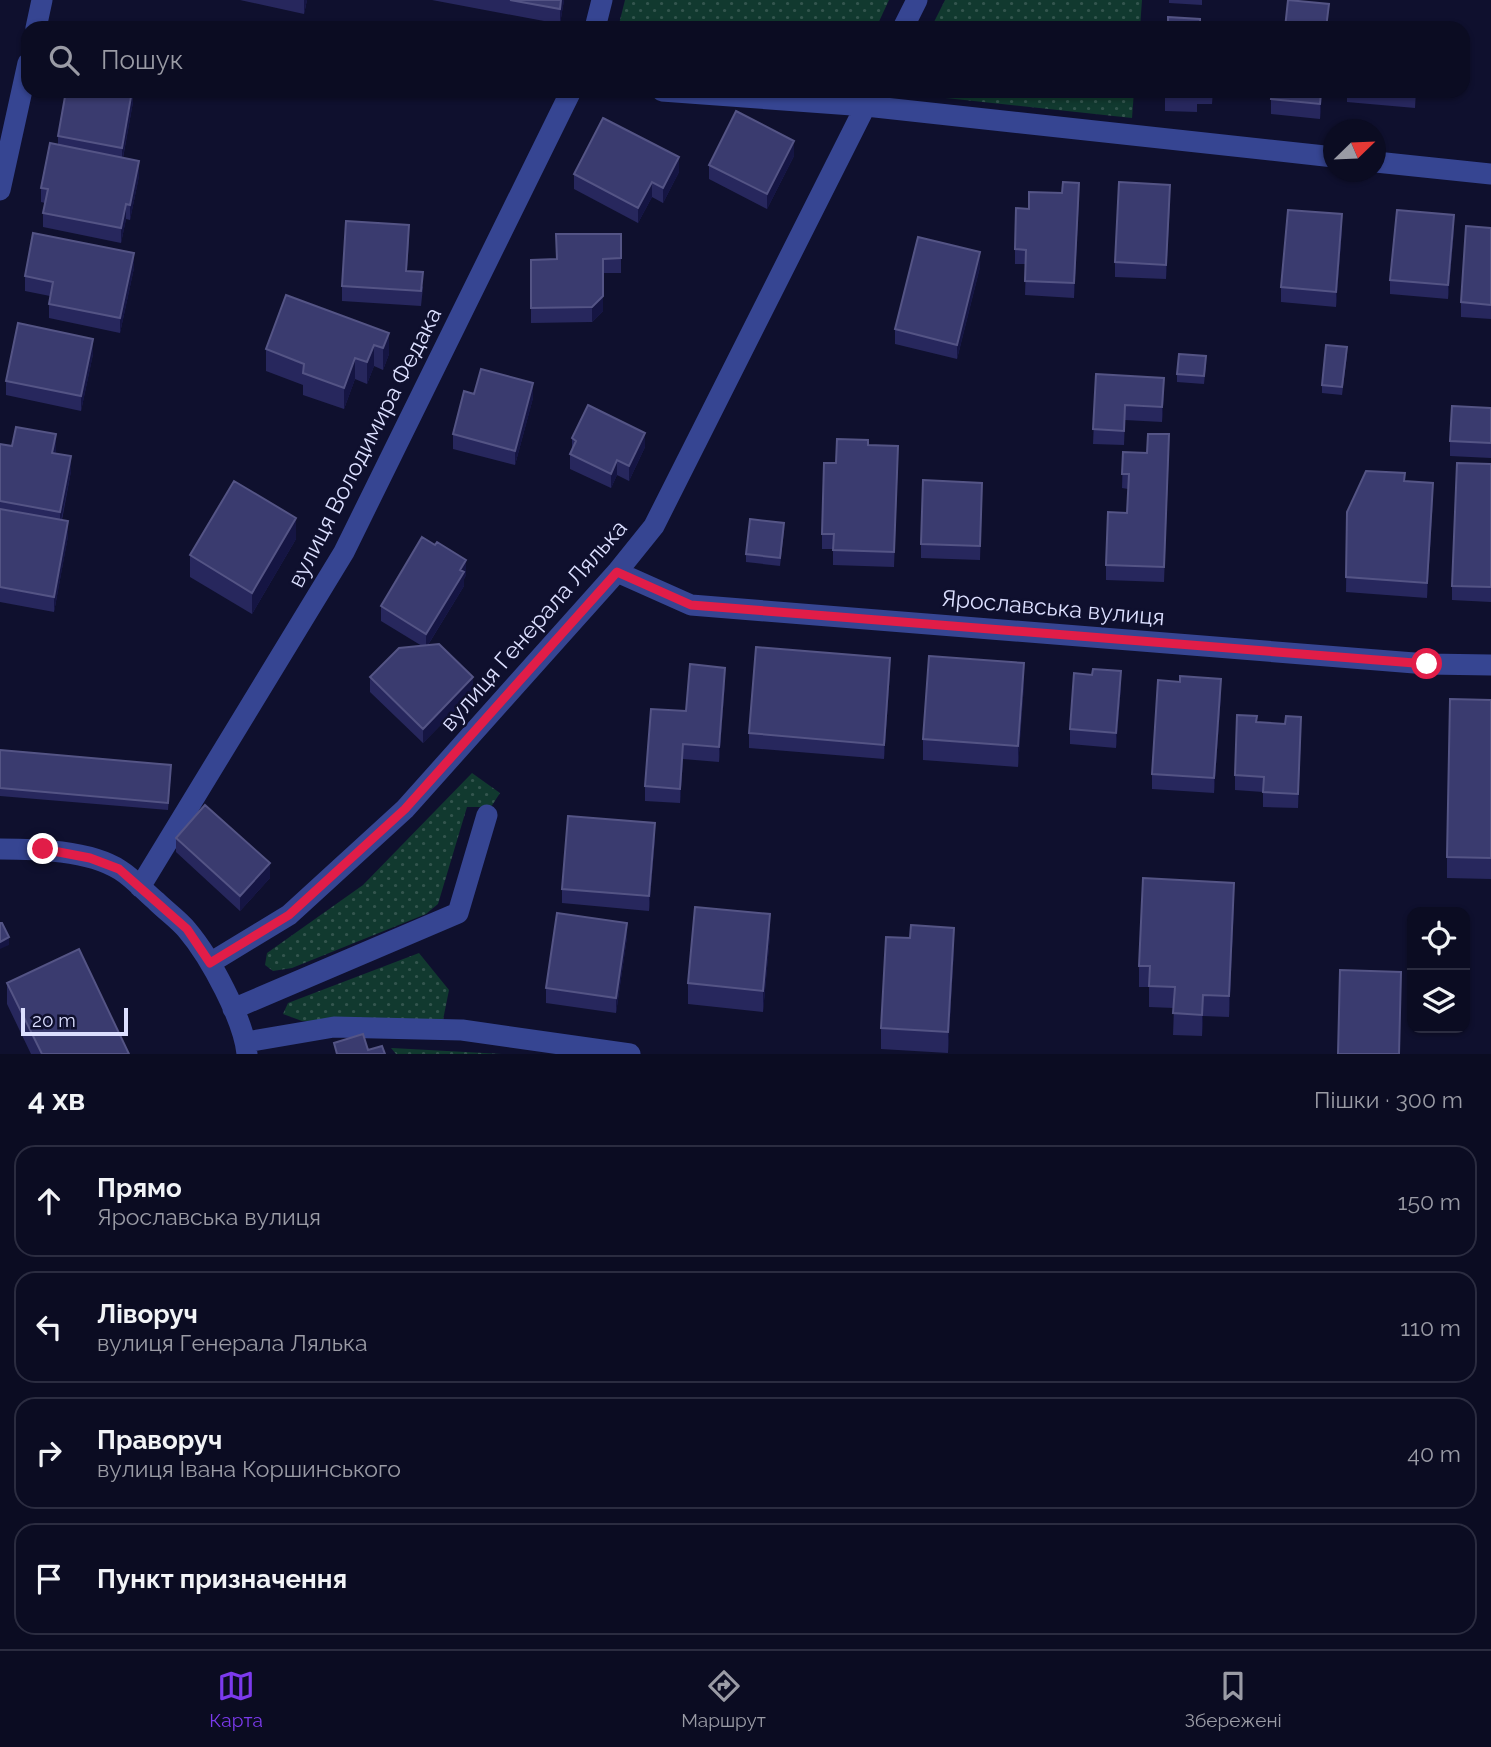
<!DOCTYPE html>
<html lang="uk">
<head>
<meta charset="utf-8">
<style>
	body { margin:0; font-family:Raleway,sans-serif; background:#14152a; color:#f1f3f6 }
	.controls { position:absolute; right:21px; bottom:21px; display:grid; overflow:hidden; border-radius:14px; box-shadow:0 2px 5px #0004 }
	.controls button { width:63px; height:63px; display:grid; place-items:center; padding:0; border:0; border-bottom:2px solid #2b2c40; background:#0b0c22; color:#f1f3f6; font:35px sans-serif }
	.compass { position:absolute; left:1323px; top:119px; width:63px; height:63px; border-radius:50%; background:#0b0c22; box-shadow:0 2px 5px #0004; rotate:67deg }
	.scale { position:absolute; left:21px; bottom:18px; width:107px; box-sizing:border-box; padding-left:7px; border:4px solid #dcdfff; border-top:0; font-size:19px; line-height:24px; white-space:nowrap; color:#dcdfff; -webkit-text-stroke:5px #0f102e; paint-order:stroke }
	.stop { position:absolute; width:21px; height:21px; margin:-16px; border:5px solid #e11d48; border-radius:50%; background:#fff }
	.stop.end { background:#e11d48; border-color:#fff; box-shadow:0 2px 7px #0008 }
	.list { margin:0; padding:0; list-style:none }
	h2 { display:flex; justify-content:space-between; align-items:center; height:91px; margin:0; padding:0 28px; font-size:30px }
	h2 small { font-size:23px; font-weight:400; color:#9a9ba5 }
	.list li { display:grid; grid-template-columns:46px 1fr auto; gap:21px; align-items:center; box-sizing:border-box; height:112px; margin:0 14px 14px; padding:0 14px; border:2px solid #2b2c40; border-radius:21px }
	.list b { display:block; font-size:26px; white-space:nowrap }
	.list p { margin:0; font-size:23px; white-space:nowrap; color:#9a9ba5 }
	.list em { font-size:23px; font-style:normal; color:#9a9ba5 }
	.icon { flex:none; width:38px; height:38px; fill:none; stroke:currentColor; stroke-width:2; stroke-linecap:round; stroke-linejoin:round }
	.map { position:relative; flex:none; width:1491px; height:1054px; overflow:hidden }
	.search { position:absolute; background:#0b0c22; box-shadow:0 2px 5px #0004; left:21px; right:21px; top:21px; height:77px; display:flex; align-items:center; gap:18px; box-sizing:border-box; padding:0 24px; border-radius:21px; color:#9a9ba5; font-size:26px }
	.sheet { height:595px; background:#0b0c22 }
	nav { display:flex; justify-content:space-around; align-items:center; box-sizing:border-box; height:98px; border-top:2px solid #2b2c40; background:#0b0c22; font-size:19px; color:#9a9ba5 }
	nav a { display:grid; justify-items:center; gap:4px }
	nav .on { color:#7c3aed }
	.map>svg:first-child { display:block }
	.grass { fill:url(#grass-dots) }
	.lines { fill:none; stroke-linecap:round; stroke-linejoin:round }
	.minor { stroke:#364592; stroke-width:21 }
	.wall { fill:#27275d }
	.shaded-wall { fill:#151543 }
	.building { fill:#3a3b6f; stroke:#545485; stroke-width:2 }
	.route { stroke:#e11d48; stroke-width:9 }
	.labels { text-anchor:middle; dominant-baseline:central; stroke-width:5; stroke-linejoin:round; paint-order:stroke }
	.street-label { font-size:23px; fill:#dcdfff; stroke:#0f102e }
</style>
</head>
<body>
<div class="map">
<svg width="1491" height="1054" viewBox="0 0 1491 1054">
	<defs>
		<pattern id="grass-dots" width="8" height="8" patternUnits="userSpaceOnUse" patternTransform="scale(1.75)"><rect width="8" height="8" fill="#11392f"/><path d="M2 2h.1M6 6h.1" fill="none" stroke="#33554e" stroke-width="1.8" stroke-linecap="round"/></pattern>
	</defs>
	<rect width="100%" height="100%" fill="#0f102e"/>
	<path class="grass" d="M625,0H889L876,28H618Z
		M945,0H1142L1140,28H931Z
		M900,91H1134L1132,118L899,93Z
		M472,773L500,793L491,807H467L438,904L426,914L292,968L273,971L265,965L267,953L363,885Z
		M419,953L449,990L443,1020L302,1021L283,1014L288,1003Z
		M391,1048H392L502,1054H396Z"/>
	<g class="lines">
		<path class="minor" d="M36,28L42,0
			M595,28L602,0
			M903,28L917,0
			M662,91L866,106L1334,157
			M1376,162L1491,174
			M0,190L28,63
			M617,572L691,605L1427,664L1491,665
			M0,849C35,849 89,850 120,870C133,878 144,891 156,901C166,911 179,920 187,930C210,957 244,1020 247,1054
			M140,887L344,552L571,91
			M210,963L289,915L405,809L617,572L654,526L873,91
			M233,1009L458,913L487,815
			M246,1042L334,1027L462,1030L630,1054"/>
	</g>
	<path class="wall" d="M240,0H307L304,14Z
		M432,0H564L560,24Z
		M1169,0H1202V5L1169,3Z
		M133,91V102L123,158L139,176L130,220L126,219L121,243L43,227V213L45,203L41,202V188L58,145V136Z
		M1165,91H1213L1212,104H1197V112L1165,111Z
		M1322,91L1320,119L1271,114V99Z
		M1347,91H1416L1415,108L1347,102Z
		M794,156L767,209L709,179V165Z
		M679,172L663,203L652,197L638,223L574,189V174Z
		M1079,198L1074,298L1025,295L1026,264H1015V249L1029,209Z
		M1170,200L1166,279L1115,277V262Z
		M1491,228V319L1461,317V302Z
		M1342,229L1336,307L1281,302V287Z
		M1454,230L1448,299L1390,294V280Z
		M621,234V273H603V311L592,322L531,323V260L557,259Z
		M409,240L407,271L423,287L421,306L342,301V286Z
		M980,267L957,359L895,344V329Z
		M134,268L120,333L49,318V304L50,296L25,291V276Z
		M389,333V354L383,370L374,366L367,384L355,379L344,409L303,395V385L266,371V349Z
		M93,354L81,411L6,395V381Z
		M1347,355L1342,395L1322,393V385Z
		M1206,364L1204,384L1177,382V374Z
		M1096,374L1164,392L1162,422L1125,420L1124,445L1093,444Z
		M474,394L533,398L515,465L453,449V434Z
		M1491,408V458L1450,456V441Z
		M572,438L645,447L629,481L617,475L611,488L570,469V454L572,450Z
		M0,444L12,446L56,449L55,454L71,471L62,520L68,536L54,612L0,602Z
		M868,445L898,461L894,567L833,565V549H822V534L836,463Z
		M1169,449L1164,582L1106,580V565L1127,513L1128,489L1122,488L1123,452L1147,453Z
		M1491,464V602L1452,600V586Z
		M1405,481L1433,498L1427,598L1346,592L1347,512Z
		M982,498L980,560L921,558V544Z
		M784,531L780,566L746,562V554Z
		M296,539L252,614L190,577V555Z
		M466,575L464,579V586L428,645L473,692L423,743L370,692V677L422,646L381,621V606Z
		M890,672L884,759L749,748V733Z
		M725,682L719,762L683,759L680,803L645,801V786L686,711Z
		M1180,682L1221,694L1214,793L1152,789V774Z
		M1024,684L1018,767L923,760V739Z
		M1121,686L1116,748L1070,744V729Z
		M1491,700V879L1447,878V857Z
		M1257,723L1301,732L1298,808L1263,807V792L1235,790V775Z
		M0,750L171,772L168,810L0,796Z
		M176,838L270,878L240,911L176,852Z
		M655,838L649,911L562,903V889Z
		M1234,904L1229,1017L1203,1016L1202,1036L1173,1035L1174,1008L1149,1007V987H1139V966Z
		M770,935L763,1012L688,1004V983Z
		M627,937L616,1013L546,1003V988Z
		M954,949L948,1053L881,1049V1028Z
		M7,983L129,1054H31L7,1004Z"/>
	<path class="shaded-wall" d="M304,0H307L304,14Z
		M561,0H564L560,24V9Z
		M132,91L133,102L122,162V148Z
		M1321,91H1322L1320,119V104Z
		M794,141V156L767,209V194Z
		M679,157V172L663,203V188Z
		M139,161V176L130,220V205Z
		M652,182V197L638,223V208Z
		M1079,183V198L1074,298V283Z
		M1170,185V200L1166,279V265Z
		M126,204V219L121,243V228Z
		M1342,214V229L1336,307V292Z
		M1454,215V230L1448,299V285Z
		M980,252V267L957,359V345Z
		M134,253V268L120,333V318Z
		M603,296V311L592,322V307Z
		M389,333V354L383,370V348Z
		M93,339V354L81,411V396Z
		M374,345V366L367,384V362Z
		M355,358V379L344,409V388Z
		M1164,378V392L1162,422V407Z
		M533,383V398L515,465V451Z
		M645,433V447L629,481V466Z
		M56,434V449L52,468V453Z
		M71,456V471L60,526V512Z
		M617,460V475L611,488V474Z
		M1433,483V498L1427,598V583Z
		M296,518V539L252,614V593Z
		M68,521V536L54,612V597Z
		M466,560V575L464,579V586L426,648V634Z
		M890,658V672L884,759V745Z
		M1024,663V684L1018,767V746Z
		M725,668V682L719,762V747Z
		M1121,671V686L1116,748V733Z
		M473,677V692L423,743V729Z
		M1221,679V694L1214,793V778Z
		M1301,717V732L1298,808V794Z
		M683,744V759L680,803V789Z
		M655,823V838L649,911V896Z
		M270,863V878L240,911V896Z
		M1234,883V904L1229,1017V996Z
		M770,914V935L763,1012V991Z
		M627,923V937L616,1013V998Z
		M954,928V949L948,1053V1032Z
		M9,937V945L0,949V942Z
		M1203,995V1016L1202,1036V1015Z"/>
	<path class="building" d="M510,0H561L560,9Z
		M1288,0L1329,4L1326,28H1285Z
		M1168,17L1200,19V28H1168Z
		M1352,22L1420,27L1351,28Z
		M66,91H132L122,148L58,136Z
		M1165,91H1197V97L1165,96Z
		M1272,91H1321L1320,104L1271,99Z
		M1393,91H1415V93Z
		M736,111L794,141L767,194L709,165Z
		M603,118L679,157L663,188L652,182L638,208L574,174Z
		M50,143L139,161L130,205L126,204L121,228L43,213L48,189L41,188Z
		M1063,182L1079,183L1074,283L1025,281L1026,250L1015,249L1016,208L1029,209V192L1062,193Z
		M1119,182L1170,185L1166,265L1115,262Z
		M1288,210L1342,214L1336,292L1281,287Z
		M1397,210L1454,215L1448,285L1390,280Z
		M346,221L409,225L406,271L423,272L421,291L342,286Z
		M1466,226L1491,228V305L1461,302Z
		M33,233L134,253L120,318L49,304L53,282L25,276Z
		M556,234H621V258L603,259V296L592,307L531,308V260L557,259Z
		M918,237L980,252L957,345L895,329Z
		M286,295L389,333L383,348L374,345L367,362L355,358L344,388L303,373L304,364L266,349Z
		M18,323L93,339L81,396L6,381Z
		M1326,345L1347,347L1342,387L1322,385Z
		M1179,354L1206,356L1204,376L1177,374Z
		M481,369L533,383L515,451L453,434L464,391L474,394Z
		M1096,374L1164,378L1162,407L1125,405L1124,431L1093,429Z
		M588,405L645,433L629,466L617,460L611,474L570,454L576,441L572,438Z
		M1452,406L1491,408V443L1450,441Z
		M16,427L56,434L52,453L71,456L60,512L0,501V444L12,446Z
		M1148,434H1169L1164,567L1106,565L1108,512L1127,513L1129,474H1122L1123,452L1147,453Z
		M837,439L868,440V445L898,446L894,552L833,550L834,534H822L824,463H836Z
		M1457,463L1491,464V587L1452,586Z
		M1366,471L1405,473L1404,481L1433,483L1427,583L1346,577L1347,512Z
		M923,480L982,483L980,546L921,544Z
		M234,481L296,518L252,593L190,555Z
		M0,509L68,521L54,597L0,587Z
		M750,519L784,523L780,558L746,554Z
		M422,537L435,545L437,542L466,560L460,570L464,572L426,634L381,606Z
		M439,644L473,677L423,729L370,677L399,648Z
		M756,647L890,658L884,745L749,733Z
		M929,656L1024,663L1018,746L923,739Z
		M690,664L725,668L719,747L683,744L680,789L645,786L651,709L686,711Z
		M1093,669L1121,671L1116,733L1070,729L1074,673L1092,675Z
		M1180,676L1221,679L1214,778L1152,774L1158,680L1180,682Z
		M1450,699L1491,700V858L1447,857Z
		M1237,715L1257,716L1256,722L1285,724L1286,716L1301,717L1298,794L1263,792L1264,777L1235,775Z
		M0,750L171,765L168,803L0,788Z
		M205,805L270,863L240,896L176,838Z
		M568,816L655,823L649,896L562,889Z
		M1143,878L1234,883L1229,996L1203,995L1202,1015L1173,1013L1175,987L1149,986L1150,966H1139Z
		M695,907L770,914L763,991L688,983Z
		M557,913L627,923L616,998L546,988Z
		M0,923H2L9,937L0,942Z
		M911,925L954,928L948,1032L881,1028L886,937L910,938Z
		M79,949L129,1054H42L7,983Z
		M1340,970L1401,972L1399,1054H1338Z
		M363,1034L368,1050L382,1046L385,1054H337L334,1043Z"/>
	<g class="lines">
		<path class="route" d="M43,849L90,858L119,869L187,929L210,963L289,915L405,809L617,572L691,605L1427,664"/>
	</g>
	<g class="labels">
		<g class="street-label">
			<text transform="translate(364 447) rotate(-63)">вулиця Володимира Федака</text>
			<text transform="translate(1053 607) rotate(5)">Ярославська вулиця</text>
			<text transform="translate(533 625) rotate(-49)">вулиця Генерала Лялька</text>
		</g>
	</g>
</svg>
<div class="controls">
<button><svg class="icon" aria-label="locate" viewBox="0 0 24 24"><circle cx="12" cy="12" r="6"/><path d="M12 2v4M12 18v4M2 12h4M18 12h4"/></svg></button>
<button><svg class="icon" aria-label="layers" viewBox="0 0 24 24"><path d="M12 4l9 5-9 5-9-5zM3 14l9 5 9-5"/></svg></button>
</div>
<svg class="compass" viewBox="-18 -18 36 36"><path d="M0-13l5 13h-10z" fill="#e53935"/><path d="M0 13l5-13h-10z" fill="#9a9ba5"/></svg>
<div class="scale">20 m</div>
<div class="stop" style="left:1427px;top:664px"></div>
<div class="stop end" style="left:43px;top:849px"></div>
<div class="search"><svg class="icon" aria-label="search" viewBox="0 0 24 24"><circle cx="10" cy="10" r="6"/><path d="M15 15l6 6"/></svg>Пошук</div>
</div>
<section class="sheet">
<h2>4 хв<small>Пішки · 300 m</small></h2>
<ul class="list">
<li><svg class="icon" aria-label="ahead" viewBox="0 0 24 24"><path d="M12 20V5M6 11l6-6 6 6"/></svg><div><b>Прямо</b><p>Ярославська вулиця</p></div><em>150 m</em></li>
<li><svg class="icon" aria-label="left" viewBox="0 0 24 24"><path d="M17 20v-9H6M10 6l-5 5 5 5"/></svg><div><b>Ліворуч</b><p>вулиця Генерала Лялька</p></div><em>110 m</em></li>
<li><svg class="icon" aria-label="right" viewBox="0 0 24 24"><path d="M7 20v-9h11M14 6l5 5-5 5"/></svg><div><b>Праворуч</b><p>вулиця Івана Коршинського</p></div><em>40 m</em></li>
<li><svg class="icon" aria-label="arrive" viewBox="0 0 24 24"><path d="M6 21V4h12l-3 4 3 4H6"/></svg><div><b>Пункт призначення</b></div></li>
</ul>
</section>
<nav>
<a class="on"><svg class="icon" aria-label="map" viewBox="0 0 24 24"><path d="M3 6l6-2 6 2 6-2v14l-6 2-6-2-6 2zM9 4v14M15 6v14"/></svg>Карта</a>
<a><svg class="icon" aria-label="directions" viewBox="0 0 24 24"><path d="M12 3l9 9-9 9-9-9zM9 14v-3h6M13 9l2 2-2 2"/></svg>Маршрут</a>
<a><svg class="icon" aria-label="saved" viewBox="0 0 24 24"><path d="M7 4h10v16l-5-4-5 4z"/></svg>Збережені</a>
</nav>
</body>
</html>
